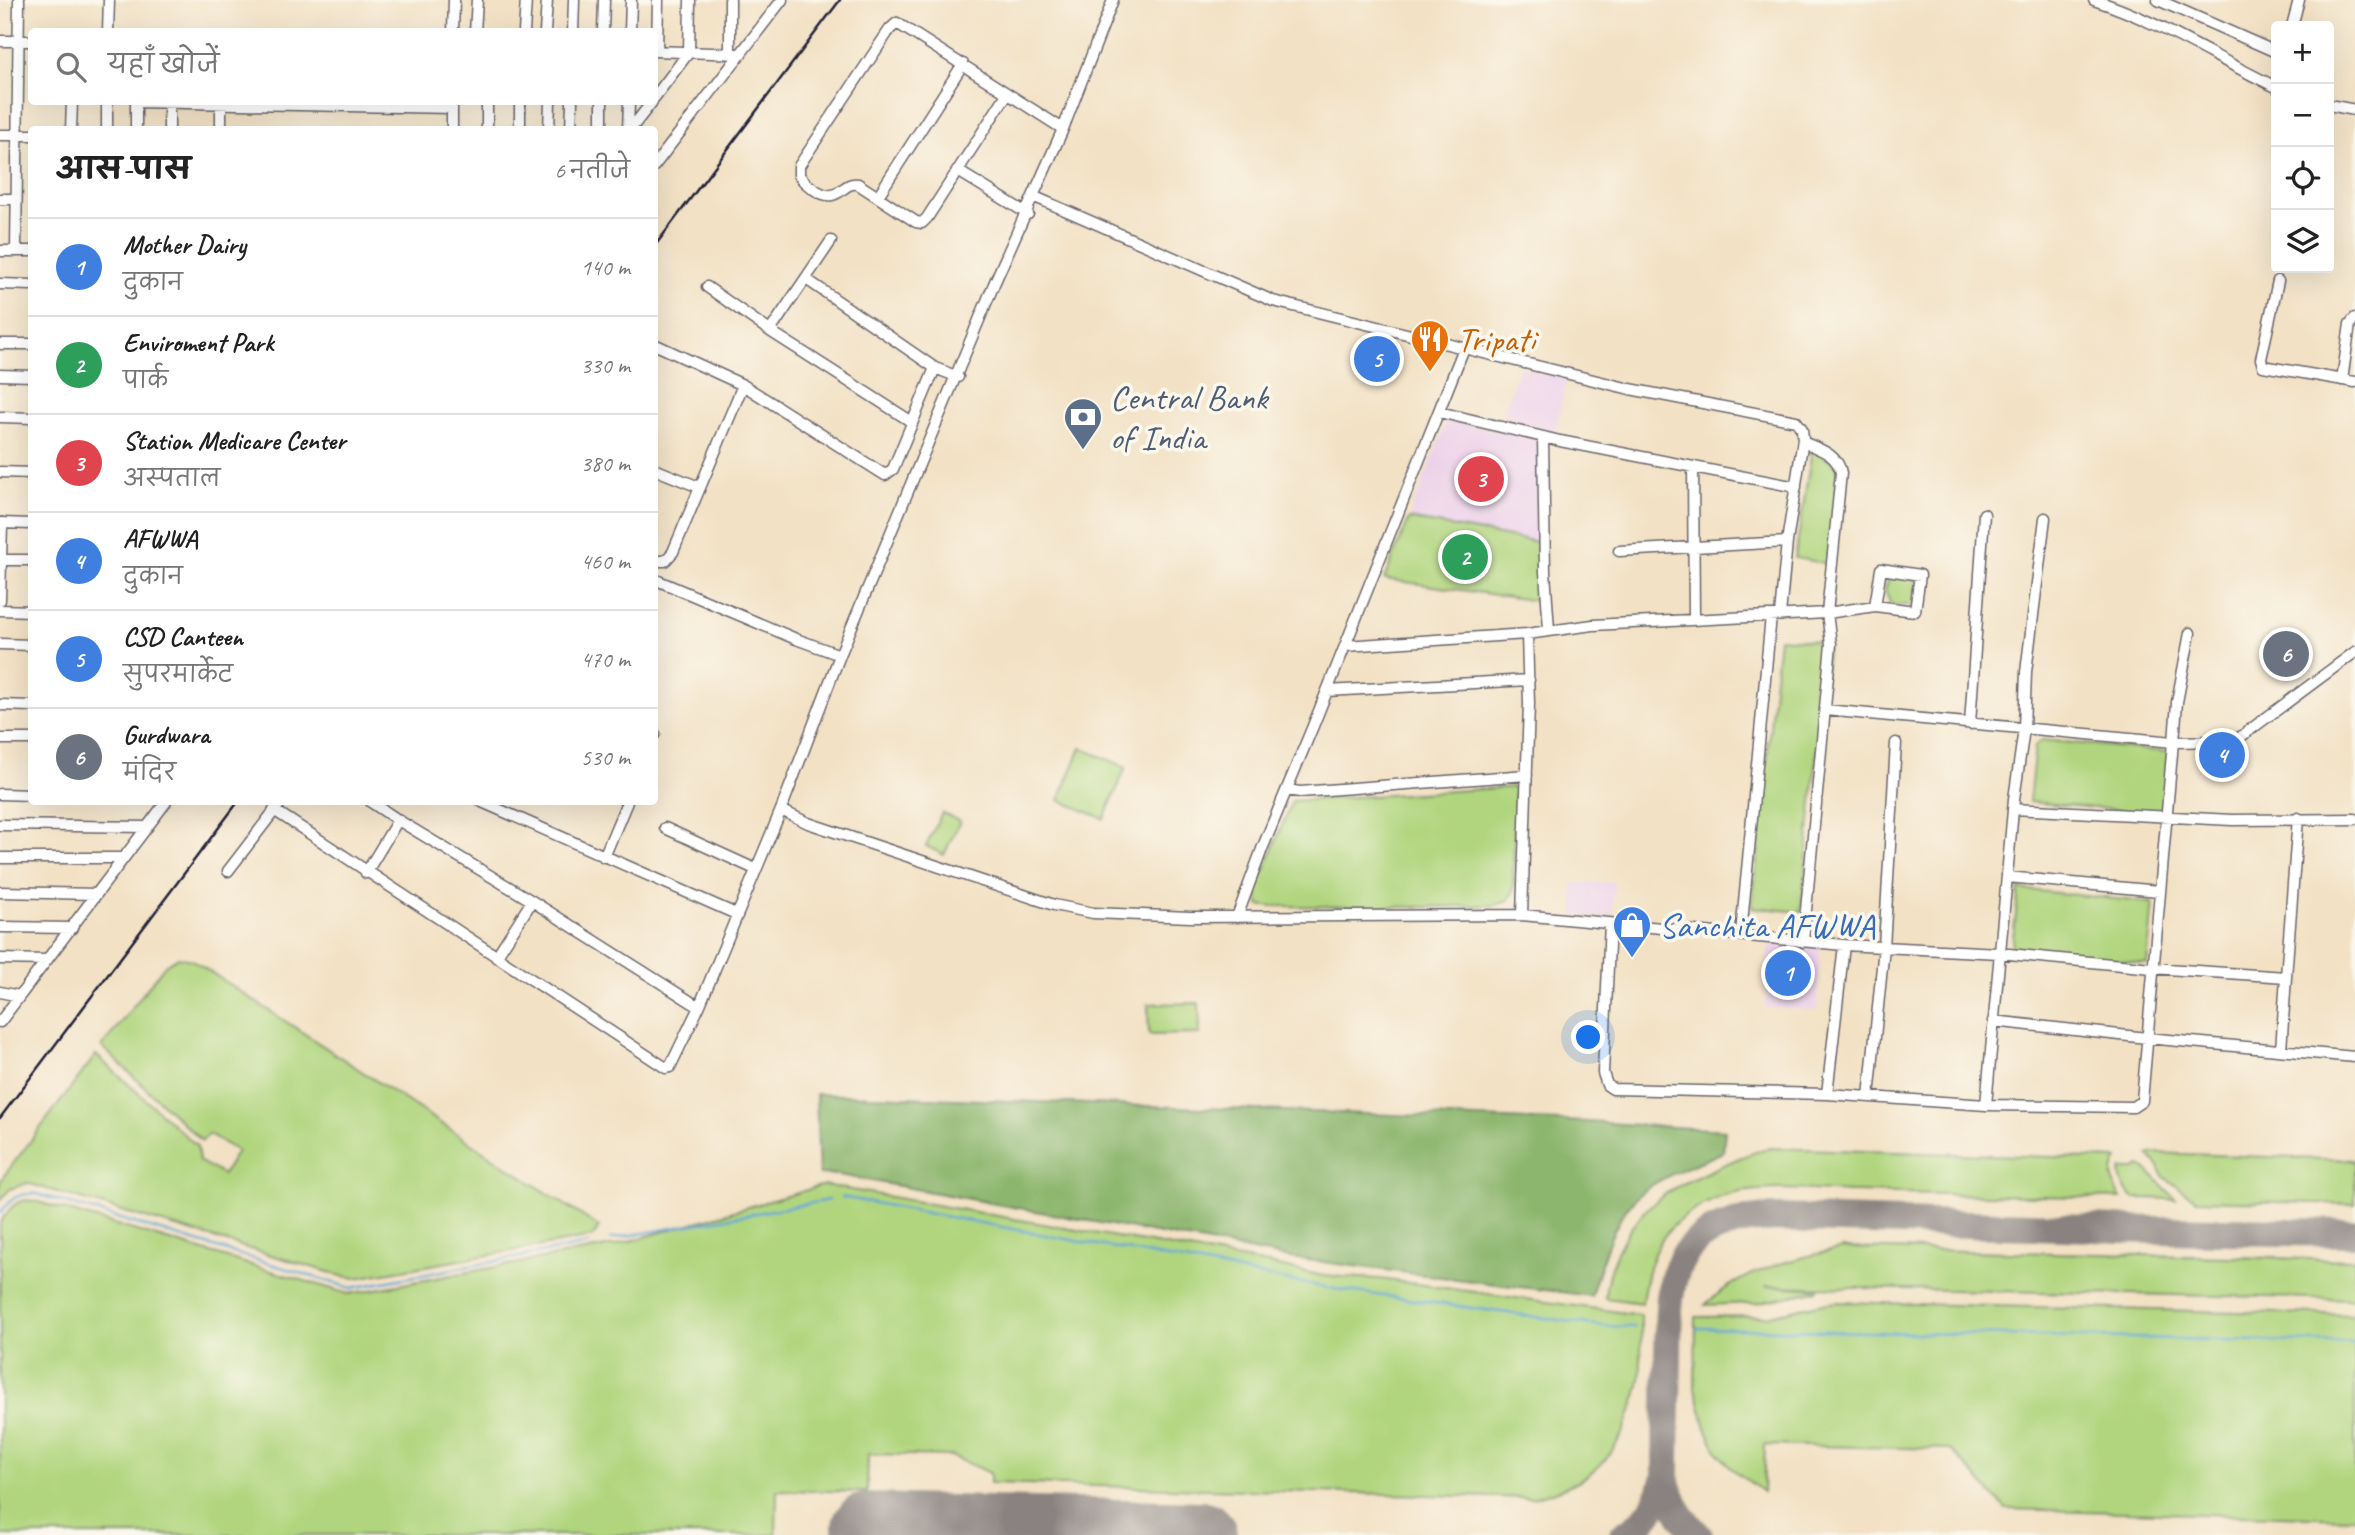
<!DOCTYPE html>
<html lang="hi">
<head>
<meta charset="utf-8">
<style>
	body { margin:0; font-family:Caveat,"Playpen Sans Deva",sans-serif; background:#f6f6f6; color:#222 }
	.controls { position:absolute; right:21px; top:21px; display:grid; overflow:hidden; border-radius:7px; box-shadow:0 7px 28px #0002 }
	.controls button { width:63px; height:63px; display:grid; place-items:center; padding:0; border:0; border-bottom:2px solid #e0e0e0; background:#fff; color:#222; font:35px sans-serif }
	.you { position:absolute; left:1589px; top:1038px; width:24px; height:24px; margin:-18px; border:5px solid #fff; border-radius:50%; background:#1a73e8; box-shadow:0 0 0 10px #1a73e833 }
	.badge { display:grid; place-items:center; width:46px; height:46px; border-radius:50%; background:#1f6fb2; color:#fff; font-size:23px; font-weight:700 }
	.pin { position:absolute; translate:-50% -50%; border:4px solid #fff; box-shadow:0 2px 7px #0006 }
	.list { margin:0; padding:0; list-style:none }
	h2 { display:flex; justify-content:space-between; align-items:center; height:91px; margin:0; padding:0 28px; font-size:30px }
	h2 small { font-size:23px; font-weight:400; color:#767676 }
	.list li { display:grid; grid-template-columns:46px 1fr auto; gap:21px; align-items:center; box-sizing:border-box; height:98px; padding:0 28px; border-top:2px solid #e0e0e0 }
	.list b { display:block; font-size:26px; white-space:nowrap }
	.list p { margin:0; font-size:23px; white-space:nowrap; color:#767676 }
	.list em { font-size:23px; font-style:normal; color:#767676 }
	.icon { flex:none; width:38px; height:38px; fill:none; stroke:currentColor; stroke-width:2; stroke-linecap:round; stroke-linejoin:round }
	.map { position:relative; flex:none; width:2355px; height:1535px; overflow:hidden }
	.search { position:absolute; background:#fff; box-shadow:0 7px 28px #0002; left:28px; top:28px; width:630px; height:77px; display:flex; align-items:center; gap:18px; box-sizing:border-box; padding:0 24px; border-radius:7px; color:#767676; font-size:26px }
	.panel { position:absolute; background:#fff; box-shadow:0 7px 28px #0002; left:28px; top:126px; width:630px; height:679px; border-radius:7px }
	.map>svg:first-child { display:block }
	.built { fill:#ecd1ea }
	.green { fill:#b1d57e; stroke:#6a7c5c; stroke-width:2 }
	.forest { fill:#8cb66d; stroke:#576c54; stroke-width:2 }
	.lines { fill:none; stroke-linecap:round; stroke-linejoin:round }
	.stream { stroke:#64a5d7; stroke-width:2.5 }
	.taxiway { stroke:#8a8280; stroke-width:28 }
	.runway { stroke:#8a8280; stroke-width:68 }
	.minor-casing { stroke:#6b656b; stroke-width:13 }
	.minor { stroke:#fff; stroke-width:10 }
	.rail { stroke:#22223b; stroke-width:2.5 }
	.labels { text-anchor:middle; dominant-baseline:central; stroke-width:7; stroke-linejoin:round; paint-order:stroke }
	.food-label { font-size:35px; fill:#c56008; stroke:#fbf7ec; text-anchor:start }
	.service-label { font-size:35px; fill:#4e5e75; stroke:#fbf7ec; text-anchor:start }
	.shop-label { font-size:35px; fill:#366cbe; stroke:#fbf7ec; text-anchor:start }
</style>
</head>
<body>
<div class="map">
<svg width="2355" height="1535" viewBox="0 0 2355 1535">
	<rect width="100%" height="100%" fill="#fbf7ec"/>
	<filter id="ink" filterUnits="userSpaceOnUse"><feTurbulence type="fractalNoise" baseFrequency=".0143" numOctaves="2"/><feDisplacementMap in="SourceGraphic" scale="14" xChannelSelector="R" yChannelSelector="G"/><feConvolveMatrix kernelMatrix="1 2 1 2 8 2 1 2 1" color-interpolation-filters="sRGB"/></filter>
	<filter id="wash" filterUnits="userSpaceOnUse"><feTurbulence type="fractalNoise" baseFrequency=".00686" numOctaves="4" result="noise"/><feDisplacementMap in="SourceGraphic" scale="28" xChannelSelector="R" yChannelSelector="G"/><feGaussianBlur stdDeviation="1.57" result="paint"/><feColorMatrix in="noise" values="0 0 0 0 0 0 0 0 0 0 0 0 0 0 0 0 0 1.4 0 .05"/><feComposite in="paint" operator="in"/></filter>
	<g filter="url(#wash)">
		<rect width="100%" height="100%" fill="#f2e1c4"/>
		<path class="built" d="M1519,367L1567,378L1555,433L1502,415Z
			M1447,420L1538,439V542L1409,519Z
			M1614,882L1612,918L1574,915L1573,883Z
			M1768,945L1820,948L1817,1010L1765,1008Z"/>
		<path class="green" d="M1812,450L1831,461L1838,470L1830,564L1795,558Z
			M1409,519L1538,542V601L1384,579Z
			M1904,576L1918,578L1913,605H1891L1885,590L1889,577Z
			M1779,638L1828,642L1801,912L1752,907Z
			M2042,740L2168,752L2162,814L2029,802L2035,746Z
			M1081,748L1126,767L1104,819L1059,800Z
			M1515,787L1513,892L1508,901L1496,905L1429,907L1260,906L1256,891L1292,801Z
			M942,813L960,821L944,855L926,846Z
			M2019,889L2153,903L2147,964L2012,947Z
			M178,957L192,960L599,1227L593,1237L356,1278L342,1276L27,1183L10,1189L0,1200V1181L96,1055L197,1146L199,1161L223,1175L237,1151L209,1134L202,1141L102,1047L165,965Z
			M1199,1003L1200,1034L1149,1035L1148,1004Z
			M1770,1148L2118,1159C2110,1173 2111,1184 2121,1198C2032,1196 1944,1194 1855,1192C1814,1191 1756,1183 1718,1198C1664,1221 1649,1248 1642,1303L1605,1298C1607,1260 1631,1219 1661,1197C1678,1185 1696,1177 1714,1169C1733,1161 1750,1152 1770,1148Z
			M2154,1153L2355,1160V1204L2196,1200L2163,1176L2159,1167L2148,1155Z
			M2141,1166L2146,1169L2176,1199L2133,1198C2125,1190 2118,1180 2121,1169H2135Z
			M824,1185L1273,1265L1324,1276L1380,1279L1641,1315C1641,1336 1642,1358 1640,1379C1639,1390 1634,1401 1631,1411C1613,1466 1586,1484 1532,1498L990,1483V1473L951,1456L868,1454L867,1492L777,1490L776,1535H0V1222C10,1209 16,1197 35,1201L349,1294L617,1245Z
			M1843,1248L2355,1260V1299L1765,1286L1818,1289L1816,1291L1757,1303L1705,1305C1742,1269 1795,1259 1843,1248Z
			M1838,1302L2355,1315V1518L2006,1509L1950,1449L1765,1445L1763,1492L1730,1467L1717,1451L1706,1428L1695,1388L1696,1317L1766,1316L1819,1304Z"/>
		<path class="forest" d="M816,1094L1587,1122L1725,1130L1723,1152C1699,1163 1671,1172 1649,1187C1615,1209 1602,1260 1591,1296L1291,1258L839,1175L819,1174Z"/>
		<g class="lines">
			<path class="stream" d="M842,1197L1334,1289L1602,1326L1635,1327
				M0,1213C11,1199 18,1192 37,1194L351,1288L589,1244
				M610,1239L829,1200
				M1697,1328L2355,1343"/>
			<path class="taxiway" d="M1037,1531L1056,1535
				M948,1535L963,1531L994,1530
				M1112,1535L1125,1533
				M1623,1535C1648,1522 1657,1504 1666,1478
				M1699,1535C1680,1519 1672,1502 1666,1478C1666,1439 1667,1399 1668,1359C1669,1327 1665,1288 1682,1259C1700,1226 1744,1218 1777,1218L2155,1230L2355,1233"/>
			<path class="runway" d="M866,1527L1203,1535"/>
		</g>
	</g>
	<g filter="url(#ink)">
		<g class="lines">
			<defs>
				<path id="minor" d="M2094,0C2159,21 2215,58 2276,87
					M2158,0L2276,52
					M2292,26L2299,0
					M108,32L109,0
					M453,32L454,0
					M475,32L477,0
					M524,32L526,0
					M545,32L547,0
					M573,32L574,0
					M603,32L604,0
					M630,32L631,0
					M0,41H32
					M654,51L741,54
					M657,51L658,0
					M730,53V0
					M1007,94L927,218L922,223L916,222L858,184C845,182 843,193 832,195C821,197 804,183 799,175V166L890,29L897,23L1063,129
					M654,98L689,52L690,0
					M136,102L452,108
					M221,102V130
					M520,102V130
					M2329,105L2355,110
					M71,130L72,102
					M107,130V102
					M136,130V102
					M169,130V102
					M452,130V102
					M487,130V102
					M549,130L550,102
					M571,130L572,102
					M602,130V102
					M628,130L629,102
					M630,130L652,102
					M0,135H32
					M654,166L782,0
					M958,171L1028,214
					M878,196L963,64
					M1035,197L1273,301L1630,389L1796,421L1802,429L1803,439L1787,542L1780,615
					M0,199H16
					M0,251H32
					M16,251L19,0
					M806,279L935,368L958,377
					M2278,281L2261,359L2263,366L2355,382
					M0,284L32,285
					M707,287L770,331L912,422
					M770,331L831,241
					M0,344H32
					M654,344L743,385L885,475L893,469L935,368
					M0,375L32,376
					M2342,380L2350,324L2355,318
					M1439,412L1560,441L1796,487
					M0,417L32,418
					M1543,437L1545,572L1549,630
					M1693,467L1694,620
					M654,469L699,487
					M0,472L32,473
					M0,523L32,524
					M1619,551L1787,542
					M0,560H32
					M654,561H665L673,552L743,385
					M654,579L796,639L840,655
					M0,600L2,523
					M0,610L32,611
					M0,644L32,645
					M1345,646L1527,634L1593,625L1827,613L1875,606L1915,611L1920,575L1881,569L1875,606
					M1327,691L1529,680
					M0,705L32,706
					M1825,710L2174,742L2223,741L2239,738L2355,652
					M1970,724L1984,514
					M654,734H655
					M0,739H32
					M2174,742L2177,702L2190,633
					M1287,790L1300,792L1527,775
					M0,794L32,795
					M371,802L398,820L532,901L699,1007
					M482,802L736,914
					M2013,809L2232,820L2355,819
					M274,810L666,1068L670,1067L699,1007L781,810L840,655L994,284L1063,129L1113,0
					M781,810L808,823L1054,905L1093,913L1190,917L1522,915L1844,945L1827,1094L1986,1105L2014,799L2024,729L2026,672L2045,518
					M0,825L147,827
					M665,828L755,869
					M604,857L627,802
					M0,858H123
					M228,871L281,802
					M366,873L398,820
					M2007,877L2159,891
					M0,892L96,894
					M1522,915L1529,704L1527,634
					M1237,917L1262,849L1313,726L1464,348
					M1610,923L1603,1073L1607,1085L1613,1089L1827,1094
					M0,927L72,928
					M1741,934L1771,616
					M1803,942L1831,644L1827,613L1841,473C1838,454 1819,449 1803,442
					M1844,945L1999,953L2152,968L2286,977L2281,1050
					M496,957L532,901
					M0,959L47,960
					M2286,977L2298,818
					M0,992L19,996
					M1993,1021L2147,1038L2355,1057
					M0,1022L166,802
					M1869,1097L1884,947L1896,743
					M1986,1105L2133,1107L2142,1101L2173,742"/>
			</defs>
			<use href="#minor" class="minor-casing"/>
			<use href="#minor" class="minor"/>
			<path class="rail" d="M654,247L840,0
				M0,1118L238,802"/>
		</g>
	</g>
	<defs>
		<symbol id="restaurant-pin" viewBox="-11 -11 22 30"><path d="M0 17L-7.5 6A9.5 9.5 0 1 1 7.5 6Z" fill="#e8710a" stroke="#fbf7ec"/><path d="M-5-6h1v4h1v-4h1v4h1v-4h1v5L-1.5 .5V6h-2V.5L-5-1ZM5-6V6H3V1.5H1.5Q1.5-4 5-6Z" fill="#fff"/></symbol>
		<symbol id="bank-pin" viewBox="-11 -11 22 30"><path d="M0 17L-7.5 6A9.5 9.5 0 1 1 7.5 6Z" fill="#5c6f8a" stroke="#fbf7ec"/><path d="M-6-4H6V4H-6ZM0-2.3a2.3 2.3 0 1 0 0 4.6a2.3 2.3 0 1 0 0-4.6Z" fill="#fff"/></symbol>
		<symbol id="shop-pin" viewBox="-11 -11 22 30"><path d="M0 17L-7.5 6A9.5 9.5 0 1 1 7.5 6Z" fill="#3f7fe0" stroke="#fbf7ec"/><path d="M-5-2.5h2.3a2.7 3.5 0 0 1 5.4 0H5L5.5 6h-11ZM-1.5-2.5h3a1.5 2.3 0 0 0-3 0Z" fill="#fff"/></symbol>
	</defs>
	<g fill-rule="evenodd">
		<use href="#restaurant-pin" x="1408" y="317" width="44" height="60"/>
		<use href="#bank-pin" x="1061" y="395" width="44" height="60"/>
		<use href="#shop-pin" x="1610" y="903" width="44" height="60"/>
	</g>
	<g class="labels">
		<g class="food-label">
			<text x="1457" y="339">Tripati</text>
		</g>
		<g class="service-label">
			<text x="1110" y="397">Central Bank<tspan x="1110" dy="40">of India</tspan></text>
		</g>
		<g class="shop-label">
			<text x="1659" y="925">Sanchita AFWWA</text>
		</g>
	</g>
</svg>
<div class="controls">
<button>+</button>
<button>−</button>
<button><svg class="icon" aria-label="locate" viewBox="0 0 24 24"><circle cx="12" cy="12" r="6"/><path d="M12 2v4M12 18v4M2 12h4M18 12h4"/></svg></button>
<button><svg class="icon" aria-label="layers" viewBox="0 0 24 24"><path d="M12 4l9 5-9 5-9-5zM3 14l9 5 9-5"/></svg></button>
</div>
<div class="you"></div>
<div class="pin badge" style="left:1788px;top:973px;background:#3f7fe0">1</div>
<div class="pin badge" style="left:1465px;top:557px;background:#2e9e5b">2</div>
<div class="pin badge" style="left:1481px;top:479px;background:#e0444e">3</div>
<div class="pin badge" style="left:2222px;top:755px;background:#3f7fe0">4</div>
<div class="pin badge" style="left:1377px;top:359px;background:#3f7fe0">5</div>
<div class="pin badge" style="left:2286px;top:654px;background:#6b7280">6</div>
<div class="search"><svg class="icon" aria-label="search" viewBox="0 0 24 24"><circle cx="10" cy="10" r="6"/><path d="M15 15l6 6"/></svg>यहाँ खोजें</div>
<section class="panel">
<h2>आस-पास<small>6 नतीजे</small></h2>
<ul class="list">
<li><span class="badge" style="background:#3f7fe0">1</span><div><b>Mother Dairy</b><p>दुकान</p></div><em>140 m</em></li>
<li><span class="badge" style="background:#2e9e5b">2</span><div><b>Enviroment Park</b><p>पार्क</p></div><em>330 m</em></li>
<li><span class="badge" style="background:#e0444e">3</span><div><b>Station Medicare Center</b><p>अस्पताल</p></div><em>380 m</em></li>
<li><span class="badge" style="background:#3f7fe0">4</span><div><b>AFWWA</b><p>दुकान</p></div><em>460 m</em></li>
<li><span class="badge" style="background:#3f7fe0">5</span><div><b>CSD Canteen</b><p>सुपरमार्केट</p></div><em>470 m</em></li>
<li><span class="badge" style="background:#6b7280">6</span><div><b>Gurdwara</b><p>मंदिर</p></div><em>530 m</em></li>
</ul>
</section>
</div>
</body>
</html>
